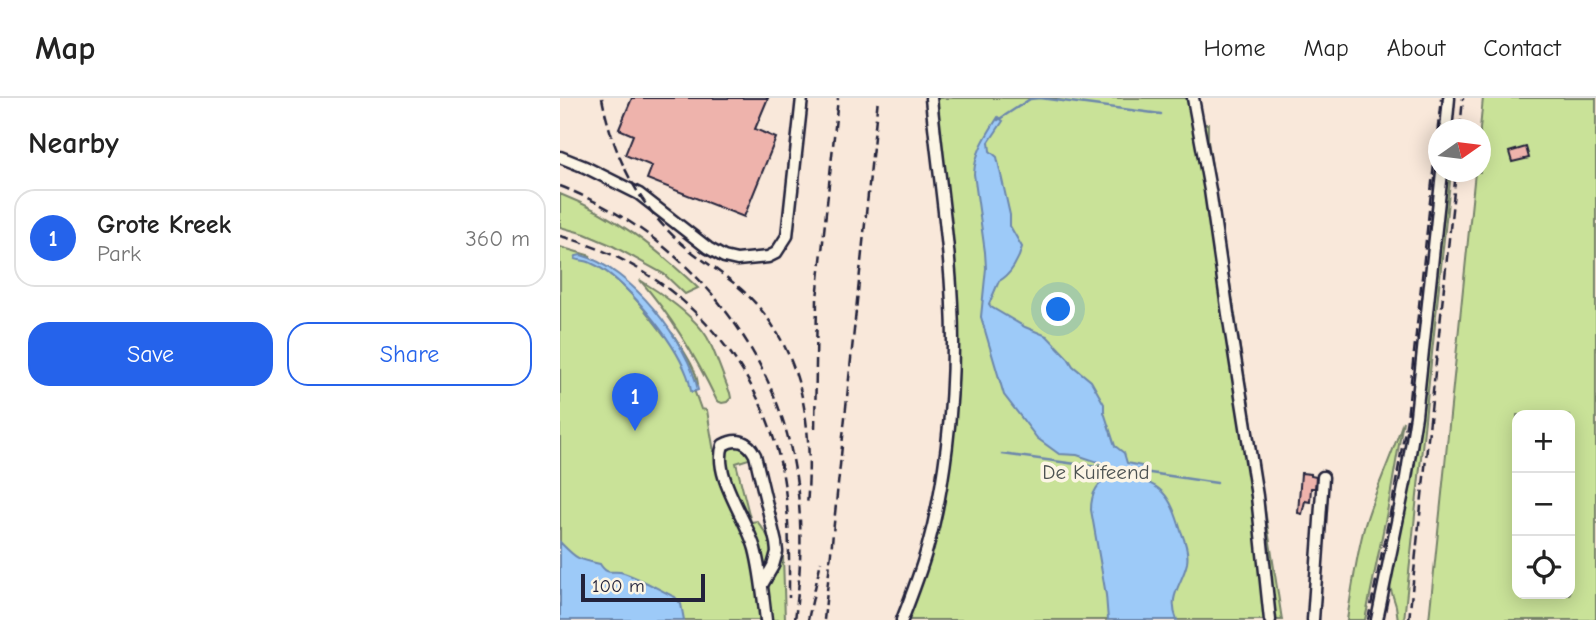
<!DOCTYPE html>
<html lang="en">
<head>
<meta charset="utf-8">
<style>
	body { margin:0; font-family:"Comic Neue",sans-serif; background:#f2f2f2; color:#222 }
	.controls { position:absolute; right:21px; bottom:21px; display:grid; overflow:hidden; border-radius:14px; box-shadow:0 4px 18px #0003 }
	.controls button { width:63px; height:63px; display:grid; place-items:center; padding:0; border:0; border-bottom:2px solid #e0e0e0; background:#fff; color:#222; font:35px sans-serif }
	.compass { position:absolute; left:868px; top:21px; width:63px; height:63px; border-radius:50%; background:#fff; box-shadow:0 4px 18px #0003; rotate:76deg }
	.scale { position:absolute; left:21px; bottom:18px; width:124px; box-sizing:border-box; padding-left:7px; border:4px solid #22223b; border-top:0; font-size:19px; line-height:24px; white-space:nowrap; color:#22223b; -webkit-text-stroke:5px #fcf5e5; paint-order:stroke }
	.you { position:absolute; left:499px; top:212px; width:24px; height:24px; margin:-18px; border:5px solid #fff; border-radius:50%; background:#1a73e8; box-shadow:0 0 0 10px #1a73e833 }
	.badge { display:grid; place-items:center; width:46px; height:46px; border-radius:50%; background:#2563eb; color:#fff; font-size:23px; font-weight:700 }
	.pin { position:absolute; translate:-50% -58px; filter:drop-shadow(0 2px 4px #0008) }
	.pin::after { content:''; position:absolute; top:37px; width:24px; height:21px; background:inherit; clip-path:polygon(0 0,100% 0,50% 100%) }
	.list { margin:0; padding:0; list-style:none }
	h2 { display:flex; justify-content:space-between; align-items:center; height:91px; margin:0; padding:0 28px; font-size:30px }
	h2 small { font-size:23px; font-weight:400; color:#767676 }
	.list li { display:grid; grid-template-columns:46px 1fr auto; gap:21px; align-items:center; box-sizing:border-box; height:98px; margin:0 14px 14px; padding:0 14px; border:2px solid #e0e0e0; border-radius:21px }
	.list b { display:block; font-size:26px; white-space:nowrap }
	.list p { margin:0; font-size:23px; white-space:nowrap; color:#767676 }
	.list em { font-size:23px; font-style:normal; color:#767676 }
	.actions { display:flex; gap:14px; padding:21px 28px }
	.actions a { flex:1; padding:16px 0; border:2px solid #2563eb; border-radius:21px; text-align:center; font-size:24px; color:#2563eb }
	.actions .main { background:#2563eb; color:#fff }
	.icon { flex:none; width:38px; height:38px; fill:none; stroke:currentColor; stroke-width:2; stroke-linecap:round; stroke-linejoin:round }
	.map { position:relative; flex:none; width:1036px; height:522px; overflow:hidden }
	header { display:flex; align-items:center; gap:42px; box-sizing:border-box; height:98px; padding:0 35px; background:#fff; border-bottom:2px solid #e0e0e0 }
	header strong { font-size:33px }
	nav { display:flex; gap:38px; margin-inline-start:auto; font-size:24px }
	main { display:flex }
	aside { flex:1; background:#fff }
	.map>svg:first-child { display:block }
	.green { fill:#c9e298; stroke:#76826a; stroke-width:2; fill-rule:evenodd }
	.water { fill:#9dcaf8; stroke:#6c87ac; stroke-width:2 }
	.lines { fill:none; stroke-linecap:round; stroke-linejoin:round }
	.stream { stroke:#6c87ac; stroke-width:2.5 }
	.building { fill:#eeb3ac; stroke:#22223b; stroke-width:2 }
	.minor-casing { stroke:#22223b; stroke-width:15 }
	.minor { stroke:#fcf5e5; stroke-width:10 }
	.rail { stroke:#22223b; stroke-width:2.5; stroke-dasharray:10 5; stroke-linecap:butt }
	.labels { text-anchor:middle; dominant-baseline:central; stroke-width:7; stroke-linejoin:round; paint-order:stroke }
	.park-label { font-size:21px; fill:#4c5252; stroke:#fcf5e5 }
</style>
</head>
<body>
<header>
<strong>Map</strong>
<nav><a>Home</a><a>Map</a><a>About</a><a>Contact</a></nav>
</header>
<main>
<aside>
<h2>Nearby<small></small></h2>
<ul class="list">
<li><span class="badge">1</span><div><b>Grote Kreek</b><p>Park</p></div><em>360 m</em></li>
</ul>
<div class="actions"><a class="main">Save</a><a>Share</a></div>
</aside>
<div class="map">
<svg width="1036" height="522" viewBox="0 0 1036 522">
	<rect width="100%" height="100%" fill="#f9e8da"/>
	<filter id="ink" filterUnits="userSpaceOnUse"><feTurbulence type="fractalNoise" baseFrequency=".0143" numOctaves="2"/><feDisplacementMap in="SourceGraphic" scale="14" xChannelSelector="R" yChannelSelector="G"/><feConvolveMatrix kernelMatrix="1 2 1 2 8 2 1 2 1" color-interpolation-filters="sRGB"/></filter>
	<g filter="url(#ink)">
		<path class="green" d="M376,0H631L701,452L707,522H348L361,487L377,437L393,336L398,283V235L395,177Z
			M923,0H1036V522H869L915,74H920V31ZM957,317H1010V496H957Z
			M641,26H648V43L651,62L722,522H712L710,477L702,414Z
			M885,74H891L844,522H838L836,508L829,486Z
			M0,96C56,118 95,149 138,190L125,196L104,176L51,147L25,136L0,129Z
			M0,149L31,158L26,159C62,181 80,205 105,238L111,234L113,236C122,251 136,269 138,286L133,289L141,311L147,312L156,366L193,455L203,522H0Z
			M80,182C100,194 135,219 147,239C155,253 163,279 170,295L171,300L167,304L162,305L157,303C136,259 112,219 80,182Z
			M843,323L830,399L805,522H787C792,491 796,460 804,430C814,394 832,359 843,323Z
			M177,347L185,348L192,360L176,365L191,424L197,423C213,445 218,449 204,475L167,375V355L170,351Z
			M219,458H223L225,522H208C206,492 207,486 219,458Z"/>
		<path class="water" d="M438,19L443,23L429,44L430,53L437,59L450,117V128L462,149C459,161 451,177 439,183L429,206L431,209L465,229L487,238L508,260L513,268L531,283L544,306V314L555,348L564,355L567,365L582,368L583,371L571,373H561L562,379C602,383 610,397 621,433C625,443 629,454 627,465C622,487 607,498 617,522H548L546,497L531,412C531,393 538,386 552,375L550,368L517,357L499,356L477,340L444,297L421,219L426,170L425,154L414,76C415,54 426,38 438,19Z
			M21,157C70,170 128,244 138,292L132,294L131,293C130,287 129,282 127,277C114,243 64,179 31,165C26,162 20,163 15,161L16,158Z
			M0,444C17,461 16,461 40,466C48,479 53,471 64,475C82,481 98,491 115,499L121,506L124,522H0Z"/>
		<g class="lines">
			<path class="stream" d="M480,0L601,16
				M438,22L470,1L480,0
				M442,356L553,371
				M570,372L657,385"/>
		</g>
		<path class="building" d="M72,0H208L195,31L216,40L184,119L87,81L92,68L65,57L73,37L59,31Z
			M966,49L969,60L952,64L949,54Z
			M741,375L751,376V378L756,379L755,390H751L750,404L745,403L742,416L738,415Z"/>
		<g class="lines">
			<defs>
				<path id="minor" d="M633,0L650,92L668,216L697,398L710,522
					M886,32L889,0
					M0,59L25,69L79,96L148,150L164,159L177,162L208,159L216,155L227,138L242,0
					M202,487L213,468L217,454L216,445L195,357C188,343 177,339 163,347C152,377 187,421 195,451C201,474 203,498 206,522
					M342,522C351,499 360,476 367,451C385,388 393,311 393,245C393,163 379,81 371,0
					M753,522L763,379
					M817,522L846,380L856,318L882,74"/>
			</defs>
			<use href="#minor" class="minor-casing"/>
			<use href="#minor" class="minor"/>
			<path class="rail" d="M42,0C53,58 80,112 127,150C151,169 177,184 197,207C246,263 253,337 247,408
				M900,32L903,0
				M0,88C123,136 217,247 236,379C243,429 241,472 235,522
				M0,138C114,168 202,262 223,378C230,418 229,460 229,500
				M255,331L257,201L278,0
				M248,522L261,463
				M264,522L318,0
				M808,522L833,401L847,321L881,0
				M849,522L896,74"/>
		</g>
	</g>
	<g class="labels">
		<g class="park-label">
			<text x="536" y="374">De Kuifeend</text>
		</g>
	</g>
</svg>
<div class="controls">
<button>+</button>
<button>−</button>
<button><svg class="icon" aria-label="locate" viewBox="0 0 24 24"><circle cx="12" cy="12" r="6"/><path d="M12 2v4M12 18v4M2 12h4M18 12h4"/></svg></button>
</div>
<svg class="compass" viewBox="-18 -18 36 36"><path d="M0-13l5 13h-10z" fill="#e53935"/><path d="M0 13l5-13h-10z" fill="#767676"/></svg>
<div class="scale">100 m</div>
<div class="you"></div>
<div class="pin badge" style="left:75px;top:333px">1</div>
</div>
</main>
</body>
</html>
